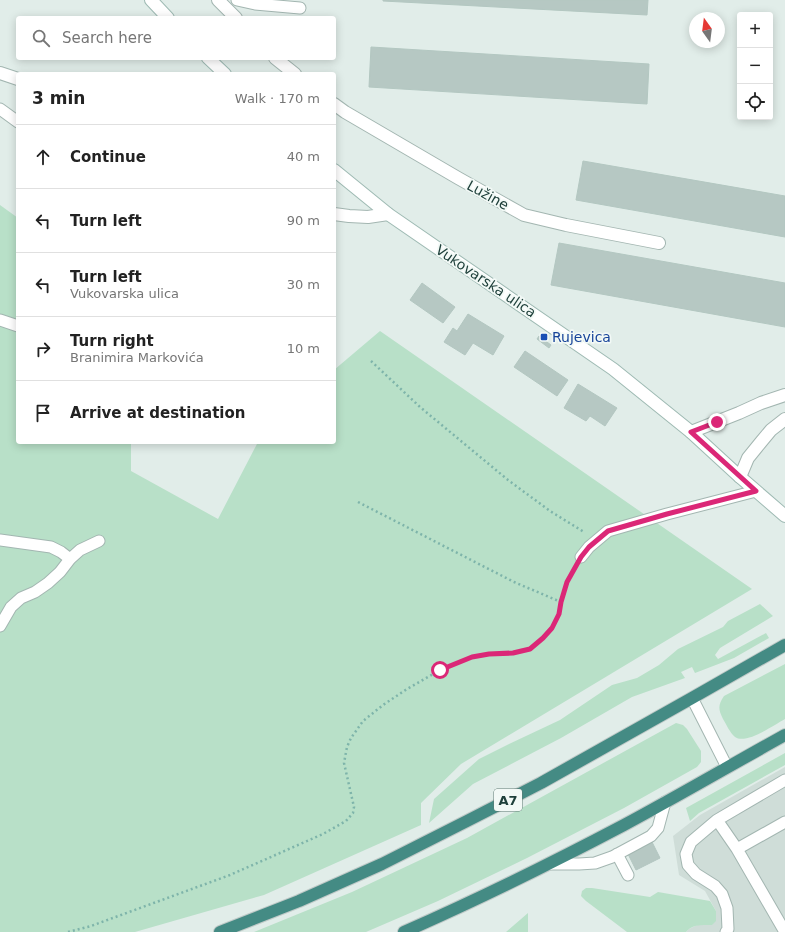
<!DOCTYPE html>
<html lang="en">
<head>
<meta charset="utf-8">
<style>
	body { margin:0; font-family:"DejaVu Sans",sans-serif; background:#f2f2f2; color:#222 }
	.controls { position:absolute; right:12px; top:12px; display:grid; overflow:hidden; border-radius:4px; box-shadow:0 2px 10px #0003 }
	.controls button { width:36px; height:36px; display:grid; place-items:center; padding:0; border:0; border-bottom:1px solid #e0e0e0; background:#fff; color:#222; font:20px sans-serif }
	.compass { position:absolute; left:689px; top:12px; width:36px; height:36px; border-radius:50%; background:#fff; box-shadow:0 2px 10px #0003; rotate:346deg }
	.stop { position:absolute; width:12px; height:12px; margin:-9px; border:3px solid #db2777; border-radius:50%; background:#fff }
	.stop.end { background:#db2777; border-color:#fff; box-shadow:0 1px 4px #0008 }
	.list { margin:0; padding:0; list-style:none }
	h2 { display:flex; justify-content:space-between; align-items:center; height:52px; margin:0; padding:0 16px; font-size:17px }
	h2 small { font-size:13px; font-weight:400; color:#767676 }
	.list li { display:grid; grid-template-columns:26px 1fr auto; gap:12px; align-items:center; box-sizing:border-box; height:64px; padding:0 16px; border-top:1px solid #e0e0e0 }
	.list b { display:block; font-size:15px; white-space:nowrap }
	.list p { margin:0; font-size:13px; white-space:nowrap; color:#767676 }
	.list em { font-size:13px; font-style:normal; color:#767676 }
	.icon { flex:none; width:22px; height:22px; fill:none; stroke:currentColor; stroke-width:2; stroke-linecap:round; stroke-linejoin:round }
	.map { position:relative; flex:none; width:785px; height:932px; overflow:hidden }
	.search { position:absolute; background:#fff; box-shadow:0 2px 10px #0003; left:16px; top:16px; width:320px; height:44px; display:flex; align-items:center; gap:10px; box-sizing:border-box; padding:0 14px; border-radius:4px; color:#767676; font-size:15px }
	.panel { position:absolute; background:#fff; box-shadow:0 2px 10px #0003; left:16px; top:72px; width:320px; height:372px; border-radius:4px }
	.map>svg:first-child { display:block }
	.built { fill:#cfddd8 }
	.green { fill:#b8e0c8 }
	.building { fill:#b6c8c3; stroke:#b3c7c1 }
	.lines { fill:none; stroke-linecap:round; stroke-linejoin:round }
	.service-casing { stroke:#a3b6b1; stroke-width:13 }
	.minor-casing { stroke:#a3b6b1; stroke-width:14 }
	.secondary-casing { stroke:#9ebab3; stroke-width:14 }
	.trunk-casing { stroke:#c0cac8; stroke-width:14 }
	.path { stroke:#7eb4aa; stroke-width:2.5; stroke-dasharray:2 3; stroke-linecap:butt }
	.service { stroke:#fff; stroke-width:11 }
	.minor { stroke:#fff; stroke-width:12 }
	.secondary { stroke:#fff; stroke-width:12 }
	.trunk { stroke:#448b84; stroke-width:12 }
	.route { stroke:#db2777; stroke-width:5 }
	.transit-dot { fill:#1a4fb4; stroke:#f2f9f6; stroke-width:1.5 }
	.labels { text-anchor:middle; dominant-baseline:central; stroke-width:3.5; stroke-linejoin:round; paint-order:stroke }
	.shield { fill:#f2f9f6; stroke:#5e7873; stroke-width:1 }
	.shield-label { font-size:13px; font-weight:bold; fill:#1f403b }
	.street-label { font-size:14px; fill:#1f403b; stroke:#f2f9f6 }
	.transit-label { font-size:14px; fill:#164399; stroke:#f2f9f6; text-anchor:start }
</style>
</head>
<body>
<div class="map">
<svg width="785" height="932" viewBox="0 0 785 932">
	<rect width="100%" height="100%" fill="#e1ede9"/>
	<path class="built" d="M785,767V932H686L689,929L697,925H712L716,911L705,891L679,875L673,836L700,815Z"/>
	<path class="green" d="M0,205L18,218V442H131V471L218,519L258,442H334V370L380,331L752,589L461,764L421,803V825L264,895L135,932H0Z
		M760,604L773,616L720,648L715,655L718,659L766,633L769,638L734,658L695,673L692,667L681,672L685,678L632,697L561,738L473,784L429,823L434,799L479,759L509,744L560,720L612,685L637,678L659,665L678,649L723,627L728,621Z
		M785,664V719C774,725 746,745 735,737C730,733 726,724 723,719C718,709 718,705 724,696Z
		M676,723L683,725L687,729L701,751V762L697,767L624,808L527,858L438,901L366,932H254L352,892L467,838Z
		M785,753V765L699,813L690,821L686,808Z
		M586,888H592L650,897L658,892L710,901L716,911V921L712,925C703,925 692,924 686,932H627L586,901L581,896L582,891Z
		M528,913V932H506Z"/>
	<path class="building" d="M383,0H648L647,15L383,1Z
		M371,47L649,64L647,104L369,87Z
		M583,161L785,196V237L576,200Z
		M559,243L785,283V327L551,285Z
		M422,283L455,307L443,323L410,300Z
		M468,314L504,336L493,355L473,343L465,355L444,342L453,328L457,331Z
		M539,336L551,345L549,348L537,339Z
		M525,351L568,380L557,396L514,367Z
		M578,384L617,408L605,426L590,416L586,421L564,408Z
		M652,842L660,858L636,870L628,854Z"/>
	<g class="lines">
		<defs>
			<path id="service" d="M237,0L255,4L300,8
				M0,109L18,122
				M0,320L18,326
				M0,540L51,547L61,552L70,559
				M581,557L589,547L608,531L667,514L756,491
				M0,626L11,607L21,598L35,592L48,583L60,572L70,559L80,550L99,541
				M692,698L727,767
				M717,820L785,780
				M617,854L628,875
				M549,864H579L595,863L612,857L651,836L658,828L665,802
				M726,932L728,929L727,908L722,894L715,886L696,874L688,865L686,854L691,842L717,820L737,849
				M785,932L737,849L785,822"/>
			<path id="minor" d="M218,0L236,18
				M275,58L295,74
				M0,73L18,79
				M334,104L345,112L458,178L524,215L566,225L659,243
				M334,214L349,216L368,217L388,214
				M691,432L739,413L761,403L785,395
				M740,477L748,458L761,442L771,430L785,419"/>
			<path id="secondary" d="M151,0L168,18
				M208,58L225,74
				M334,170L388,214L613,369L691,432L740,477L785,516"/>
			<path id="trunk" d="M220,932L299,901L382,864L467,821L541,783L692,698L785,645
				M404,932C479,899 552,863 624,825C678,796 731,765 785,735"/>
		</defs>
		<use href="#service" class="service-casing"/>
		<use href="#minor" class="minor-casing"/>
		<use href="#secondary" class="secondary-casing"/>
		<use href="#trunk" class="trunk-casing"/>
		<path class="path" d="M371,361L420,407L508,480L550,511L584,532
			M358,502L514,582L561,602
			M68,932L91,926L230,875L323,834L346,821L353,813L354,807L344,763L347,747L351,738L363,721L383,705L407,689L440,670L471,657L489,654L513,653L529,649L543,638L552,628L559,614L561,602L567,582L574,569"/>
		<use href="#service" class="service"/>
		<use href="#minor" class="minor"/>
		<use href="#secondary" class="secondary"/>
		<use href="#trunk" class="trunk"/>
	</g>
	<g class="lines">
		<path class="route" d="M440,670L472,657L489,654L513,653L530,649L543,638L552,628L559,614L561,602L567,582L581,557L589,547L608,531L667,514L756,491L691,432L717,422"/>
	</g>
	<rect class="transit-dot" x="540" y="333" width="8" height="8" rx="2"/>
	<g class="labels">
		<rect class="shield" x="494" y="789" width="28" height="22" rx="3"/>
		<g class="shield-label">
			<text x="508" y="800">A7</text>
		</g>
		<g class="street-label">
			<text transform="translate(488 195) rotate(29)">Lužine</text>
			<text transform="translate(486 281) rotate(34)">Vukovarska ulica</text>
		</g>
		<g class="transit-label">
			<text x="552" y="337">Rujevica</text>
		</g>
	</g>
</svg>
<div class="controls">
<button>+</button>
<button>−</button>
<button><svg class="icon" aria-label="locate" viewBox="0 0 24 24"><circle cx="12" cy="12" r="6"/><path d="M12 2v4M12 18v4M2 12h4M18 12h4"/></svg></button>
</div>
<svg class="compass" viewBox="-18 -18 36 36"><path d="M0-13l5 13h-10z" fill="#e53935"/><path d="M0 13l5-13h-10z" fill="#767676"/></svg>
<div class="stop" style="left:440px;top:670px"></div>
<div class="stop end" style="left:717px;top:422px"></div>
<div class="search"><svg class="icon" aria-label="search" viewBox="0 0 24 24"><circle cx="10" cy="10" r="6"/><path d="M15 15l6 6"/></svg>Search here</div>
<section class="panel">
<h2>3 min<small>Walk · 170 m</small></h2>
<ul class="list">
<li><svg class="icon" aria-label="ahead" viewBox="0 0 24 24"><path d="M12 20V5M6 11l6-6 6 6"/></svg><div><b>Continue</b></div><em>40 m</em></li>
<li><svg class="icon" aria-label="left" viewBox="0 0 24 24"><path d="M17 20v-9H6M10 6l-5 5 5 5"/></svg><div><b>Turn left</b></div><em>90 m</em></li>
<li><svg class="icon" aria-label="left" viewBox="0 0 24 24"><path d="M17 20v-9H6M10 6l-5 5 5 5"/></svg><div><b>Turn left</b><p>Vukovarska ulica</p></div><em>30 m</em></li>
<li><svg class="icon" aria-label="right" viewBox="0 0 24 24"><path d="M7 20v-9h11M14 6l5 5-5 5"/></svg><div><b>Turn right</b><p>Branimira Markovića</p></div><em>10 m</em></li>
<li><svg class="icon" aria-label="arrive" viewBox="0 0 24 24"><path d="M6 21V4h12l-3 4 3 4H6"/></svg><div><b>Arrive at destination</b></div></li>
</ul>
</section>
</div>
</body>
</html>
